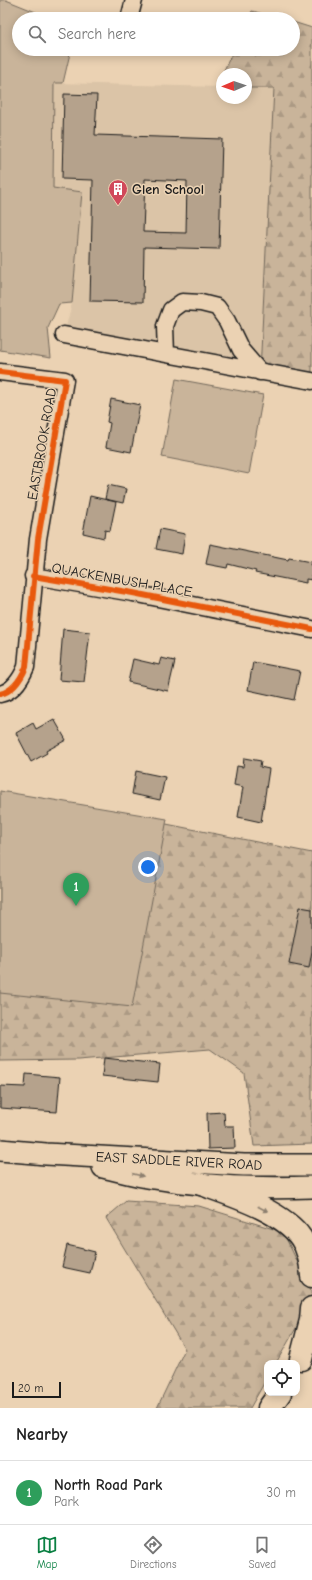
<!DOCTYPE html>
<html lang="en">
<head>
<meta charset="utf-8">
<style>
	body { margin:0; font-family:"Comic Neue",sans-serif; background:#f2f2f2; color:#222 }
	.controls { position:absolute; right:12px; bottom:12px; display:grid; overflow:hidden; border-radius:8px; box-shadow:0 2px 10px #0003 }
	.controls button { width:36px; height:36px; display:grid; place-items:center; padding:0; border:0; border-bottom:1px solid #e0e0e0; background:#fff; color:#222; font:20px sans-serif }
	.compass { position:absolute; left:216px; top:68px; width:36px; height:36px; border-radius:50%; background:#fff; box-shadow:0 2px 10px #0003; rotate:268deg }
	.scale { position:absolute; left:12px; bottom:10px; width:49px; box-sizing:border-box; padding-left:4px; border:2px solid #1c1c1c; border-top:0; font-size:11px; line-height:14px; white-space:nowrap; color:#1c1c1c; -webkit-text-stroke:3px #ebd2b3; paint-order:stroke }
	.you { position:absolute; left:148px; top:867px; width:14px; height:14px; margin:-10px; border:3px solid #fff; border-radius:50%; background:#1a73e8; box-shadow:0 0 0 6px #1a73e833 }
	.badge { display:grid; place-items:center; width:26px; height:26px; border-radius:50%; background:#0b8043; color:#fff; font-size:13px; font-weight:700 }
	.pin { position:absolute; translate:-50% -33px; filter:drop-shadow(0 1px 2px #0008) }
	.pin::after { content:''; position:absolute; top:21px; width:14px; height:12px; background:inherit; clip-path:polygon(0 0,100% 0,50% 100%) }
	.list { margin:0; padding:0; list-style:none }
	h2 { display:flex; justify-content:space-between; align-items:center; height:52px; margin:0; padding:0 16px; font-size:17px }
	h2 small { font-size:13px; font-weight:400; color:#767676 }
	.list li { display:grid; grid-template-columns:26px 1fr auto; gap:12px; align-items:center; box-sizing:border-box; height:64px; padding:0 16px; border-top:1px solid #e0e0e0 }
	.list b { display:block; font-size:15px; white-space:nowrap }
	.list p { margin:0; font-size:13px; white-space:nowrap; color:#767676 }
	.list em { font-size:13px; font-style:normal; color:#767676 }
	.icon { flex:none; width:22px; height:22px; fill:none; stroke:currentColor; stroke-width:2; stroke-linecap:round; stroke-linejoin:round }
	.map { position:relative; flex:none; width:312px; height:1408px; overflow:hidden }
	.search { position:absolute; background:#fff; box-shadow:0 2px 10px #0003; left:12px; right:12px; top:12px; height:44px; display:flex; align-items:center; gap:10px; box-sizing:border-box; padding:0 14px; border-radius:22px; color:#767676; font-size:15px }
	.sheet { height:116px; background:#fff }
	nav { display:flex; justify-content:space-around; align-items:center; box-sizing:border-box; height:56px; border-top:1px solid #e0e0e0; background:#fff; font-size:11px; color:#767676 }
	nav a { display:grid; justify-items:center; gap:2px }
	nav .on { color:#0b8043 }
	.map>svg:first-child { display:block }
	.built { fill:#dbc4a7 }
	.forest { fill:url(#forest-firs); stroke:#72685b }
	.park { fill:#c9b49a; stroke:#72685b }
	.building { fill:#b5a28c; stroke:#1c1c1c; fill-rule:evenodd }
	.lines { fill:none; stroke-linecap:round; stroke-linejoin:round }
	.minor-casing { stroke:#1c1c1c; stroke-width:19 }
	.major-casing { stroke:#1c1c1c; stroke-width:24 }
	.highway-casing { stroke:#1c1c1c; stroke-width:25 }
	.minor { stroke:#ebd2b3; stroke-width:16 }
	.major { stroke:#ebd2b3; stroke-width:21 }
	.highway { stroke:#ebd2b3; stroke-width:22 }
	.cycleway-casing { stroke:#ebd2b3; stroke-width:8 }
	.cycleway { stroke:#e8590c; stroke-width:6 }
	.oneway { fill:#8e806f }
	.labels { text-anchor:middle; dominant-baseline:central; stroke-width:3; stroke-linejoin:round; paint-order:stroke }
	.poi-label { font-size:14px; font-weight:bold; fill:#1c1c1c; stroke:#ebd2b3; text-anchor:start }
	.street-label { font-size:14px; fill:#1c1c1c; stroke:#ebd2b3 }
</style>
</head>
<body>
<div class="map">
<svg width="312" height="1408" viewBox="0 0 312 1408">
	<defs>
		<pattern id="forest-firs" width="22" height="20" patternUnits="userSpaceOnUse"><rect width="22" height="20" fill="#c9b49a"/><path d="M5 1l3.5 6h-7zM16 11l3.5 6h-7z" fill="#ac9a84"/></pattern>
	</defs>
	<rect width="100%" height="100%" fill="#ebd2b3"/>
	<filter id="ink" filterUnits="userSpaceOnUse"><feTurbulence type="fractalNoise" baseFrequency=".025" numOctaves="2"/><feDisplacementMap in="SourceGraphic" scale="8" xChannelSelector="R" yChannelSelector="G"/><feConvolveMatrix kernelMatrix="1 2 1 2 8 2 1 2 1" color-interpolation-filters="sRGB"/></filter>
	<g filter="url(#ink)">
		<path class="built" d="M54,83L222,87V98H246V88H274L260,372L64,335L72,303L82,192L53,188Z"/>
		<path class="forest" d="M252,11L282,19H248Z
			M293,22L312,28V381L260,372L274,88H246V74H222V87H216L234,49H293Z
			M0,796L116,814L312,853V1144L254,1146L244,1073L210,1049L78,1060L0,1061Z
			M126,1201L199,1206L283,1232L312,1292V1300L276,1363H267V1378L250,1408H157L185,1349L106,1218Z"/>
		<path class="park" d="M0,0H6L53,19H19V49H71L63,83H54L53,188L82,192L72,303L59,304L48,328L51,358L0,350Z
			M176,379L263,395L249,474L162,457Z
			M0,791L167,819L132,1007L0,993Z"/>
		<path class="building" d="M64,94L97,95L95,135L222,139L219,249L144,247L143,302L90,301L93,180L62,179ZM145,179L187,181L186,233L143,232Z
			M111,399L140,405L131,452L106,447L110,423L107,422Z
			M108,485L126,489L123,503L105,499Z
			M90,496L116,502L110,531L105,530L104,538L83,533Z
			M160,529L185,534L182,554L156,549Z
			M210,544L288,560L289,558L311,562L310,565L312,566V580L306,579V583L255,573L256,571L228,564L227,568L206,564Z
			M63,629L90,632L84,682L59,680Z
			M161,658L175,661L168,691L128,682L133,659L159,665Z
			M253,662L300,671L294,700L248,690Z
			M54,719L66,740L46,751L47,753L31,762L16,733L33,723L36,729Z
			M244,758L261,761L260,767L269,769L261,822L238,817L243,787L234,785L237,766L243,767Z
			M136,771L165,777L160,800L132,794Z
			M300,907L312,909V951L309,968L289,964Z
			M104,1058L160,1064L158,1082L102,1076Z
			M26,1074L60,1077L57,1112L0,1108V1086L25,1087Z
			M224,1112L225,1126H234L235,1148L208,1149L207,1113Z
			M67,1245L95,1252L90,1273L62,1267Z"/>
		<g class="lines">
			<defs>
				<path id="minor" d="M129,19L134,0
					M64,335L312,381
					M166,354L165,326L171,310L182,302L201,303L217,307L227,321L241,350L260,372
					M0,372L65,380L38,539L26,667C21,679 14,691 0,694
					M33,576L133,593L312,629"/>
				<path id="major" d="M0,1150L46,1154L244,1165H312
					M103,1167C120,1171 137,1176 154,1178C206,1187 259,1189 312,1187"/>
				<path id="highway" d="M201,1184C231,1195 283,1211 301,1238C308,1248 311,1264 312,1276
					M301,1359L311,1320L312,1308
					M269,1408L280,1393"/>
			</defs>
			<use href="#minor" class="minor-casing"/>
			<use href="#major" class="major-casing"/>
			<use href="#highway" class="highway-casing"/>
			<use href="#minor" class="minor"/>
			<use href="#major" class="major"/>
			<use href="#highway" class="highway"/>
			<defs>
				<path id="cycleway" d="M0,372L65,380L38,539L26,667C21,679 14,691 0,694
					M33,576L133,593L312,629"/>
			</defs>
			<use href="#cycleway" class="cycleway-casing"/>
			<use href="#cycleway" class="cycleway"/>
		</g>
		<defs><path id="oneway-solid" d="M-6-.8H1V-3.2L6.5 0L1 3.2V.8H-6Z"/></defs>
		<g class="oneway">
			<use href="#oneway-solid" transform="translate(138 1175) rotate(13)"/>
			<use href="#oneway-solid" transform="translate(263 1209) rotate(28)"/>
		</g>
	</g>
	<defs>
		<symbol id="building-pin" viewBox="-11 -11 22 30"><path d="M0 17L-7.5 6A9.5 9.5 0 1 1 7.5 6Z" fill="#d1495b" stroke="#ebd2b3"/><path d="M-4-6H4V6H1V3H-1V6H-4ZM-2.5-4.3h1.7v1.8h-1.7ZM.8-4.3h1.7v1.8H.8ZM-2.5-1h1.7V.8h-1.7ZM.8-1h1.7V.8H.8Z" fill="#fff"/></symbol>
	</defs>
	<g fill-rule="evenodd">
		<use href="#building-pin" x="107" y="178" width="22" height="30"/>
	</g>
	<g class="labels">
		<g class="poi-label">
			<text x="132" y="189">Glen School</text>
		</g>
		<g class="street-label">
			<text transform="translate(42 444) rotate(-80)">EASTBROOK ROAD</text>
			<text transform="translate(122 580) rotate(10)">QUACKENBUSH PLACE</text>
			<text transform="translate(179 1161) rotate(3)">EAST SADDLE RIVER ROAD</text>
		</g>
	</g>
</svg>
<div class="controls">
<button><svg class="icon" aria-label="locate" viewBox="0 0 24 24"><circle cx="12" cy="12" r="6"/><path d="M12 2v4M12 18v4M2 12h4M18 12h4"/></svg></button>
</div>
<svg class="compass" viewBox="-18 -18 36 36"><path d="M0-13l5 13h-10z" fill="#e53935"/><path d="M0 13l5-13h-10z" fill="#767676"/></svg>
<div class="scale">20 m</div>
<div class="you"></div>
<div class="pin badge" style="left:76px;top:906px;background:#2e9e5b">1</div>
<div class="search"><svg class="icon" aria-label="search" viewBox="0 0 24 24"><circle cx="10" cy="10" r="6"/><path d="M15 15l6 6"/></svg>Search here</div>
</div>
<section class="sheet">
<h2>Nearby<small></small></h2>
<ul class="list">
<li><span class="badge" style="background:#2e9e5b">1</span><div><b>North Road Park</b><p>Park</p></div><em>30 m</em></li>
</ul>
</section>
<nav>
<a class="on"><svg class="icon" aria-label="map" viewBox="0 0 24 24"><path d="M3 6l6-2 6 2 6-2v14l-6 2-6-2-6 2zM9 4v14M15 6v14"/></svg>Map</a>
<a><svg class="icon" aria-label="directions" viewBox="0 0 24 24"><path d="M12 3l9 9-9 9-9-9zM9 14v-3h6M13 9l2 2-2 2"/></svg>Directions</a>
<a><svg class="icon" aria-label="saved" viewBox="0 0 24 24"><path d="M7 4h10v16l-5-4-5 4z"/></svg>Saved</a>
</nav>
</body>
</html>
